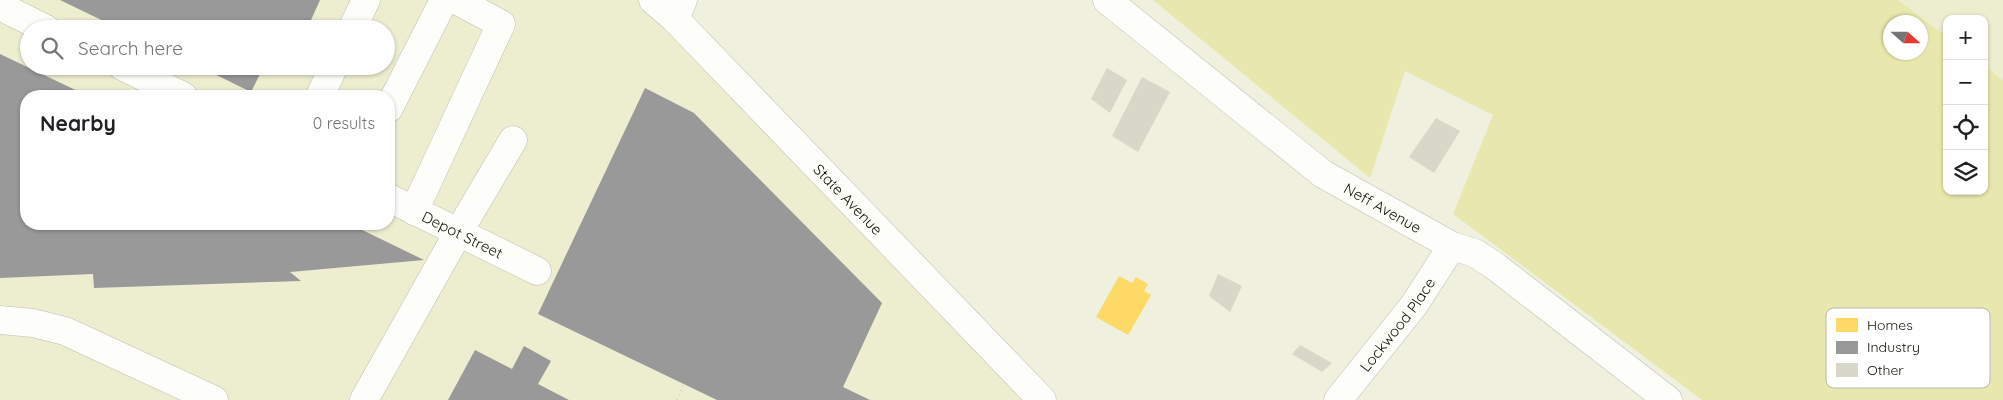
<!DOCTYPE html>
<html lang="en">
<head>
<meta charset="utf-8">
<style>
	body { margin:0; font-family:Quicksand,sans-serif; background:#f2f2f2; color:#202124 }
	.controls { position:absolute; right:15px; top:15px; display:grid; overflow:hidden; border-radius:10px; box-shadow:0 1px 4px #0004 }
	.controls button { width:45px; height:45px; display:grid; place-items:center; padding:0; border:0; border-bottom:1px solid #e0e0e0; background:#fff; color:#202124; font:25px sans-serif }
	.compass { position:absolute; left:1883px; top:15px; width:45px; height:45px; border-radius:50%; background:#fff; box-shadow:0 1px 4px #0004; rotate:111deg }
	.list { margin:0; padding:0; list-style:none }
	h2 { display:flex; justify-content:space-between; align-items:center; height:65px; margin:0; padding:0 20px; font-size:21px }
	h2 small { font-size:16px; font-weight:400; color:#757577 }
	.icon { flex:none; width:28px; height:28px; fill:none; stroke:currentColor; stroke-width:2; stroke-linecap:round; stroke-linejoin:round }
	.map { position:relative; flex:none; width:2003px; height:400px; overflow:hidden }
	.search { position:absolute; background:#fff; box-shadow:0 1px 4px #0004; left:20px; top:20px; width:375px; height:55px; display:flex; align-items:center; gap:12px; box-sizing:border-box; padding:0 18px; border-radius:28px; color:#757577; font-size:19px }
	.panel { position:absolute; background:#fff; box-shadow:0 1px 4px #0004; left:20px; top:90px; width:375px; height:140px; border-radius:20px }
	.map>svg:first-child { display:block }
	.built { fill:#edeed0; fill-rule:evenodd }
	.green { fill:#e8e8ae; fill-rule:evenodd }
	.homes { fill:#ffd966 }
	.industry { fill:#999 }
	.building { fill:#d8d8c9 }
	.lines { fill:none; stroke-linecap:round; stroke-linejoin:round }
	.minor-casing { stroke:#bfbfb2; stroke-width:29 }
	.major-casing { stroke:#bfbfb2; stroke-width:29 }
	.path { stroke:#d6d6d1; stroke-width:3; stroke-dasharray:1 4; stroke-linecap:butt }
	.minor { stroke:#fdfdfa; stroke-width:28 }
	.major { stroke:#fdfdfa; stroke-width:28 }
	.labels { text-anchor:middle; dominant-baseline:central; stroke-width:5; stroke-linejoin:round; paint-order:stroke }
	.street-label { font-size:15px; fill:#131308; stroke:#fff }
	.key { fill:#fff; stroke:#b8b8b5; stroke-width:1 }
	.key-label { font-size:14px; fill:#131308 }
</style>
</head>
<body>
<div class="map">
<svg width="2003" height="400" viewBox="0 0 2003 400">
	<rect width="100%" height="100%" fill="#f0f0df"/>
	<path class="built" d="M0,0H653L1042,400H0ZM29,29H386V66H29ZM26,96H389V224H26Z
		M1898,0H2003V80L1984,66V19H1947V37Z"/>
	<path class="green" d="M1153,0H1898L1947,37V191H1984V66L2003,80V400H1702L1453,214L1493,115L1405,71L1370,178ZM1890,22H1920V52H1890Z"/>
	<path class="homes" d="M1119,276L1132,283L1136,277L1148,284L1144,291L1151,295L1128,335L1096,317Z"/>
	<path class="industry" d="M60,0H320L307,29H299L285,22L282,29H120Z
		M0,54L88,96H26V224H350L424,260L290,272L301,281L94,288L93,274L0,278Z
		M198,66H264L251,92Z
		M645,88L694,113L882,303L843,387L870,400H717L538,314Z
		M524,346L551,361L538,384L569,400H448L475,350L512,369Z"/>
	<path class="building" d="M1107,68L1127,80L1110,113L1091,99Z
		M1142,77L1170,92L1138,152L1112,136Z
		M1436,118L1460,131L1434,173L1409,157Z
		M1218,274L1242,286L1230,312L1209,296Z
		M1300,345L1332,363L1322,372L1292,354Z"/>
	<g class="lines">
		<defs>
			<g id="minor">
				<path id="s1" d="M1107,0L1323,174L1452,246L1475,253L1496,267L1668,400"/>
				<path d="M0,6L46,29"/>
				<path d="M675,19L683,0"/>
				<path d="M352,29L366,0"/>
				<path d="M122,66L183,96"/>
				<path d="M320,96L334,66"/>
				<path d="M389,108L444,0"/>
				<path id="s2" d="M389,198L537,271"/>
				<path d="M414,211L501,24L456,0"/>
				<path d="M0,320L33,323L65,331L214,400"/>
				<path d="M364,400L458,233L513,140"/>
				<path id="s3" d="M1338,400L1414,305L1452,246"/>
			</g>
			<g id="major">
				<path id="s4" d="M653,0L675,19L1042,400"/>
			</g>
		</defs>
		<use href="#minor" class="minor-casing"/>
		<use href="#major" class="major-casing"/>
		<path class="path" d="M677,400L684,384"/>
		<use href="#minor" class="minor"/>
		<use href="#major" class="major"/>
	</g>
	<g class="labels">
		<g class="street-label">
			<text stroke="none"><textPath href="#s4" startOffset="279">State Avenue</textPath></text>
			<text stroke="none"><textPath href="#s1" startOffset="346">Neff Avenue</textPath></text>
			<text stroke="none"><textPath href="#s2" startOffset="82">Depot Street</textPath></text>
			<text stroke="none"><textPath href="#s3" startOffset="96">Lockwood Place</textPath></text>
		</g>
	</g>
	<rect x="1826" y="308" width="164" height="80" rx="8" class="key"/>
	<rect x="1836" y="318" width="22" height="14" fill="#ffd966"/>
	<rect x="1836" y="341" width="22" height="13" fill="#999"/>
	<rect x="1836" y="363" width="22" height="14" fill="#d8d8c9"/>
	<g class="key-label">
		<text x="1867" y="330">Homes</text>
		<text x="1867" y="352">Industry</text>
		<text x="1867" y="375">Other</text>
	</g>
</svg>
<div class="controls">
<button>+</button>
<button>−</button>
<button><svg class="icon" aria-label="locate" viewBox="0 0 24 24"><circle cx="12" cy="12" r="6"/><path d="M12 2v4M12 18v4M2 12h4M18 12h4"/></svg></button>
<button><svg class="icon" aria-label="layers" viewBox="0 0 24 24"><path d="M12 4l9 5-9 5-9-5zM3 14l9 5 9-5"/></svg></button>
</div>
<svg class="compass" viewBox="-18 -18 36 36"><path d="M0-13l5 13h-10z" fill="#e53935"/><path d="M0 13l5-13h-10z" fill="#757577"/></svg>
<div class="search"><svg class="icon" aria-label="search" viewBox="0 0 24 24"><circle cx="10" cy="10" r="6"/><path d="M15 15l6 6"/></svg>Search here</div>
<section class="panel">
<h2>Nearby<small>0 results</small></h2>
<ul class="list">
</ul>
</section>
</div>
</body>
</html>
